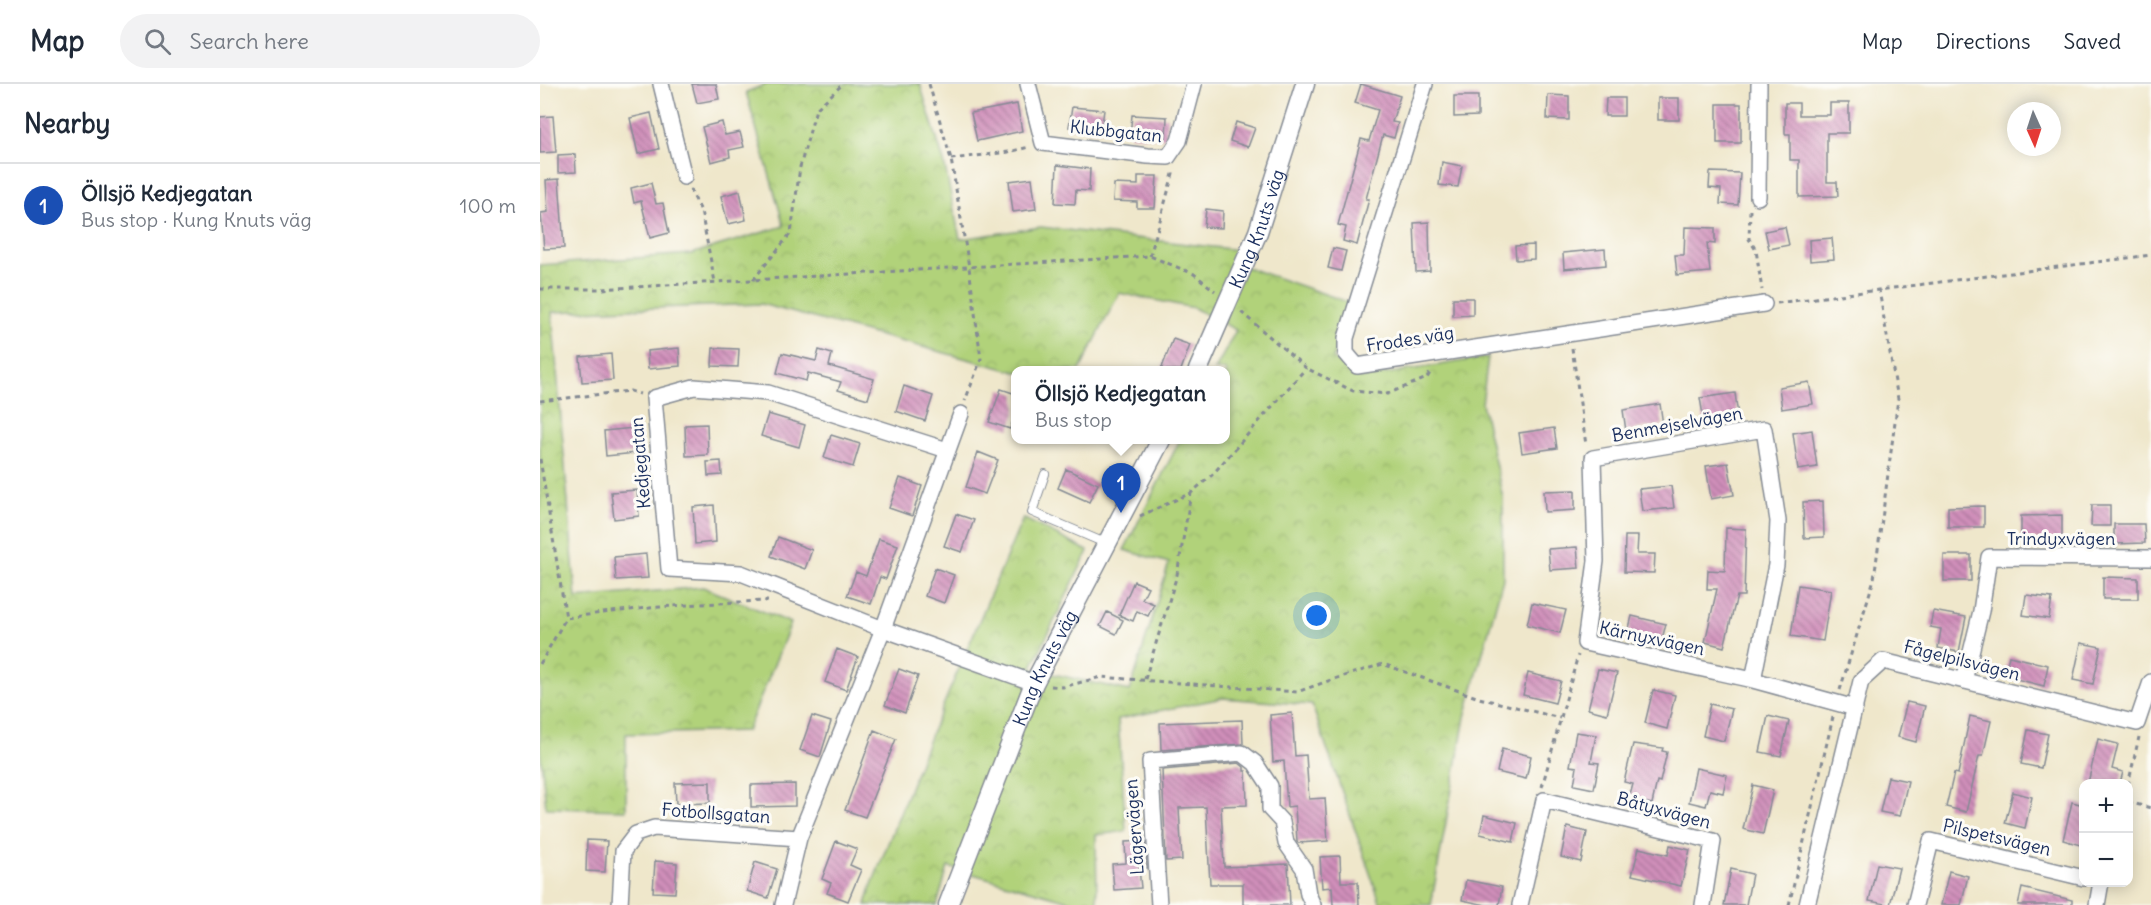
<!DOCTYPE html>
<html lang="en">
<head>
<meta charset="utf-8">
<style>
	body { margin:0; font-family:Delius,sans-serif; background:#f2f2f3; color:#1f2937 }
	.controls { position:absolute; right:18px; bottom:18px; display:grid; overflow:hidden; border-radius:12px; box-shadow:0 3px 15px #0003 }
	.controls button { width:54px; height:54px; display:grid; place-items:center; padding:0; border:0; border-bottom:2px solid #e0e1e3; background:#fff; color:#1f2937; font:30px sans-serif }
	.compass { position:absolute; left:1467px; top:18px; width:54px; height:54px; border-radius:50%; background:#fff; box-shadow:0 3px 15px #0003; rotate:177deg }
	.you { position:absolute; left:777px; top:532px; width:21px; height:21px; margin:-15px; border:4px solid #fff; border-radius:50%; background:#1a73e8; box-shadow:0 0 0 9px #1a73e833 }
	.badge { display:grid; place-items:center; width:39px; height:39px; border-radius:50%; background:#0b8043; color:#fff; font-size:20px; font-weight:700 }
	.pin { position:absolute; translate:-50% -50px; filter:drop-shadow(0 2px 3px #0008) }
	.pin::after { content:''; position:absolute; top:32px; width:21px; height:18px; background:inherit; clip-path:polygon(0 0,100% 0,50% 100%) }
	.popup { position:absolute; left:471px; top:282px; width:219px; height:78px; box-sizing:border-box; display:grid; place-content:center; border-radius:12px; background:#fff; filter:drop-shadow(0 2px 4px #0005); font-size:20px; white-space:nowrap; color:#747a83 }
	.popup b { font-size:22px; color:#1f2937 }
	.popup::after { content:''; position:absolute; left:50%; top:100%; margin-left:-12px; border:12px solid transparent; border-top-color:#fff }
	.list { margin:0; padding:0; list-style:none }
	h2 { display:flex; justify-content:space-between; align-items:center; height:78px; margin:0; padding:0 24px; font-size:26px }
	h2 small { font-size:20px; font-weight:400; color:#747a83 }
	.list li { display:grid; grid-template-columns:39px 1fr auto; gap:18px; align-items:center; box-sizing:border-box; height:84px; padding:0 24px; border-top:2px solid #e0e1e3 }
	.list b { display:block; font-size:22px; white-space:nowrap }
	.list p { margin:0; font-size:20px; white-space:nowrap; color:#747a83 }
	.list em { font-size:20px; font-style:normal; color:#747a83 }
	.icon { flex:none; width:33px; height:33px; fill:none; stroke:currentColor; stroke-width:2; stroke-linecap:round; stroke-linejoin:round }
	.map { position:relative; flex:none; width:1611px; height:821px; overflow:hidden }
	header { display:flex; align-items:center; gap:36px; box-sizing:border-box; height:84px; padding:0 30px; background:#fff; border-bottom:2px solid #e0e1e3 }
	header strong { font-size:28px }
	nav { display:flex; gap:33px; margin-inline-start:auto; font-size:21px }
	.search { width:420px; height:54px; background:#f2f2f3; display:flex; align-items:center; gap:15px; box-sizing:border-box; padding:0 21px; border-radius:33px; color:#747a83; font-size:22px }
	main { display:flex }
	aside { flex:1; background:#fff }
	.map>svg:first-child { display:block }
	.park { fill:url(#park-crowns); stroke:#66806c; stroke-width:1.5 }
	.building { fill:url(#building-back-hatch) }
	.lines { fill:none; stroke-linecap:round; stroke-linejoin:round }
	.service-casing { stroke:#858b94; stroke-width:10 }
	.minor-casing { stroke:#858b94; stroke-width:18 }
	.tertiary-casing { stroke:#858b94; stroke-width:21 }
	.path { stroke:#858b94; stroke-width:3; stroke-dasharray:4.5 4.5; stroke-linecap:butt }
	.service { stroke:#fff; stroke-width:8 }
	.minor { stroke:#fff; stroke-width:15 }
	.tertiary { stroke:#fff; stroke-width:18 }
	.labels { text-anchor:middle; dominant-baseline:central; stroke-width:6; stroke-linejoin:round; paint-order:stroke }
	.street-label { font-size:18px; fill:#1b2f5e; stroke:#fdfcf7 }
</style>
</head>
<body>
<header>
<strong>Map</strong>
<div class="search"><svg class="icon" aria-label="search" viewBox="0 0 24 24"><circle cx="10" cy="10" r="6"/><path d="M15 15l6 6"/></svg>Search here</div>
<nav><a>Map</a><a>Directions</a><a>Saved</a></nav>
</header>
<main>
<aside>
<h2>Nearby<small></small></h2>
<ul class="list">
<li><span class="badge" style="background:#1a4fb4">1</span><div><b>Öllsjö Kedjegatan</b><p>Bus stop · Kung Knuts väg</p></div><em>100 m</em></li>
</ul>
</aside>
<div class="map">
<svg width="1611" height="821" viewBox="0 0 1611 821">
	<defs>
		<pattern id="park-crowns" width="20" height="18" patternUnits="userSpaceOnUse" patternTransform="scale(1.5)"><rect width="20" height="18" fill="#b1d27a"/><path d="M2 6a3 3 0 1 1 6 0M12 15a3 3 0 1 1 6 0" fill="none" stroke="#98b56c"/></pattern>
		<pattern id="building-back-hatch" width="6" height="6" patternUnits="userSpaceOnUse" patternTransform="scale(1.5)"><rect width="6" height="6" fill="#d08fba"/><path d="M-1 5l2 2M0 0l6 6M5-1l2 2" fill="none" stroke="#a8759a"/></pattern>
	</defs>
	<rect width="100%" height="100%" fill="#fdfcf7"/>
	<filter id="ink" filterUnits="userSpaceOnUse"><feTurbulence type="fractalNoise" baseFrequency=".0167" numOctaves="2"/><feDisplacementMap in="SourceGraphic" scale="12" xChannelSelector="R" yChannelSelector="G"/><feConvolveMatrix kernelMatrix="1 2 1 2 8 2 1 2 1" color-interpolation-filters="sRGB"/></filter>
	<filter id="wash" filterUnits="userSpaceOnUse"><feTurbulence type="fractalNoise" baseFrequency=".008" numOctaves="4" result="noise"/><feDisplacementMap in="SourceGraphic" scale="24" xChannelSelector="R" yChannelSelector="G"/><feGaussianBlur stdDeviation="1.35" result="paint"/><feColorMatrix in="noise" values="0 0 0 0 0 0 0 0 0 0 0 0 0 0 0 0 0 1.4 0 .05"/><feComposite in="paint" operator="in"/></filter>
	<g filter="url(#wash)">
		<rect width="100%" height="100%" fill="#efe7cb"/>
		<path class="park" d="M227,0H380L404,78L420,155L501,143L698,166L697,180L808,218L793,275L821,294L948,273L942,320L963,414V495L925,633L891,821H841L772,621L683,614L578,635L586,747L556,751L557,821H543L408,783L397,821H326L331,803L391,650L483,434L548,467L491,585L590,607L629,479L584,466L640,356H686V286H675L696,246L654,224L579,209L540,286L476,288L221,220L12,228L36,514L163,503L251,539L207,647L86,650V726L6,724L0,664V181L151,170L244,142L206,8Z"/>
		<g id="blocks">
			<path class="building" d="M152,0H176L179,15L157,19Z
				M821,0L860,12L852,38L858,39L854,54L843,51L826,115H829L817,161L803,157L806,143L798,141L821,55L829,57L838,26L815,19Z
				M1008,11L1029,12V36L1007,35Z
				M914,12H938V32L914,33Z
				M1066,14H1084V32H1065Z
				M1118,14H1139V36H1118Z
				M1245,19H1259V31H1290V19H1309V49H1287V98H1297L1298,112L1259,113V76H1250V50H1245Z
				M477,20L482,47L437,57L431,29Z
				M1177,20H1201V59H1177Z
				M532,23L564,26L561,47L529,43Z
				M111,29L119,65L98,70L90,34Z
				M592,31L627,33L626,54L590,52Z
				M13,32L16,68L0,69V33Z
				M182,38L185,51L200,48L204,63L189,66L190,73L171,78L162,43Z
				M696,38L715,44L708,63L690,57Z
				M35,70L36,88L18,89V71Z
				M902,78L922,82L918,103L899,101Z
				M517,81L550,85L549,107L536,106L535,120L515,119Z
				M1170,88L1200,89L1198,121L1180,120L1181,105L1169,104Z
				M598,92H617L615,124H597V118L573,117L574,100L598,101Z
				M492,94L496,125L473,128L469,97Z
				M19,95L24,164L4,165L1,129L8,128L6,96Z
				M111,99L116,120L123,119L129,149L110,154L101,117L94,119L91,104Z
				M200,107L206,136L188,140L181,112Z
				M666,125L683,127L682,144L664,143Z
				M889,138L890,187L876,188L874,139Z
				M1145,143L1175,144V160L1167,159L1170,188L1137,191L1135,171H1144Z
				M1245,143L1249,161L1229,165L1225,147Z
				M1292,154L1294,175L1270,177L1269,156Z
				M994,161V175L976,176L975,162Z
				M793,164L806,167L801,187L788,184Z
				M1065,165L1066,181L1024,185L1023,169Z
				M913,214H933V231L913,232Z
				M633,255L650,261L641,286H621Z
				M139,264L140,282L108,285L107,267Z
				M173,264L199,265L198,283L172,282Z
				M279,266L292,270L289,282L334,295L328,315L298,306L301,298L268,289L266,297L237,289L242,269L276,277Z
				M71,270L73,296L42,298L40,273Z
				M1269,298L1273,320L1242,325L1239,303Z
				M364,302L393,312L385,337L356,327Z
				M461,305L476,310V329L470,345L449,338Z
				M1195,309L1198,332L1164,337L1160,314Z
				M1120,320L1123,341L1086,347L1083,326Z
				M228,330L265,341L259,363L221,352Z
				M167,340L168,371L146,372L145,341Z
				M94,344L96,369L66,372L64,347Z
				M1014,344L1017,364L982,369L979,349Z
				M1272,346L1277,383L1258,386L1253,349Z
				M291,351L320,360L313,383L284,374Z
				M438,368L458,376L445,410L426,403Z
				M181,377L182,391L168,392L167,378Z
				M1188,379L1194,411L1171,415L1166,382Z
				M526,385L558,400L549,418L518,404Z
				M360,394L382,402L372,432L349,424Z
				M1131,402L1134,424L1102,427L1099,405Z
				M97,406L99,432L74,435L71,408Z
				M1035,406V426L1005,428L1004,407Z
				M1283,417L1284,453L1264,454L1263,418Z
				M174,421L176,458L155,460L153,423Z
				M1552,421H1570V442H1551Z
				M1444,422V443H1408V423Z
				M416,430L434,436L422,468L404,462Z
				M1522,431V455L1481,456V432Z
				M1574,440H1604L1605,459L1574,460Z
				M1186,444L1206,445L1204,512H1197L1184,563L1165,558L1177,505H1167L1168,486L1185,487Z
				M1085,452H1098L1097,470H1115L1114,489L1084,488Z
				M238,453L272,466L265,485L231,472Z
				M339,455L358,461L346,495L340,493L331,520L307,512L316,488L326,492Z
				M1037,463L1039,484L1010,486L1008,465Z
				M106,470L108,494L76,496L74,473Z
				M1404,471H1431V497H1404Z
				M395,484L414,491L404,519L385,512Z
				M1563,493L1598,494V515H1563Z
				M594,497L608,503L602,515L614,520L608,532L597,527L593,537L579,531Z
				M1258,501L1291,506L1283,557L1251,552Z
				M1486,511L1512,514L1509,535L1483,531Z
				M992,519L1026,526L1020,549L987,541Z
				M1393,527L1426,533L1419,568L1398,564L1401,545L1390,543Z
				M567,528L583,536L576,550L560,542Z
				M1092,532L1126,540L1121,559L1087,552Z
				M1541,559L1561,563L1553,600L1533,596Z
				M297,565L318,573L306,606L285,598Z
				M1469,572L1508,581L1504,602L1464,592Z
				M359,585L378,592L365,629L345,621Z
				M1058,585L1077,589L1067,630L1048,625Z
				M988,589L1021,597L1015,619L983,611Z
				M1113,606L1135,611L1127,645L1105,639Z
				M1367,618L1385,622L1376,658L1358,653Z
				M1170,620L1192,625L1184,657L1163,652Z
				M752,629L755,672L766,671L769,715L785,714L788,757L758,759L757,758L755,722L747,723L744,677L733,678L730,631Z
				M272,632L291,638L280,673L260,666Z
				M1228,632L1249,637L1241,672L1220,668Z
				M1430,632L1451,637L1443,672H1439L1426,728L1406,723L1414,689L1418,690Z
				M702,636L703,660L621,666L620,639Z
				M334,646L356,655L325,733L305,726Z
				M1488,646L1508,650L1501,684L1481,680Z
				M1036,648L1056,651L1051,678L1059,679L1054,705L1034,701L1037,683L1030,682Z
				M1558,655L1578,660L1572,685L1583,688L1580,699H1548Z
				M1093,660L1123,664L1122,667L1127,668L1120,698L1117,697L1112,720L1089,715L1093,700L1084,698Z
				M962,665L991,672L986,695L957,688Z
				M699,679L704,683V687H706L707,721L681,722L684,783L748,780L750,821H703V800H670L666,723L639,724L642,776L626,777L622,686Z
				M1156,684L1187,691L1183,709L1170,706L1166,722L1149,718Z
				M1348,693L1368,697L1360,732L1340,728Z
				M170,698V719L136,720L135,699Z
				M255,700V722L211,723V701Z
				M1213,701L1233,706L1223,750L1203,745Z
				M1473,708L1492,713L1485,744L1465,739Z
				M1532,718L1544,721V762L1523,756Z
				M944,731L977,739L973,758L940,750Z
				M1027,743L1047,748L1041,778L1021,773Z
				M47,756L67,757L65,788L46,787Z
				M296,757L317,765L310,781L321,786L308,817L287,809L291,799L282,795Z
				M605,757L607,784H599L601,804L574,806L572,780L586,779L585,758Z
				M1130,761L1150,766L1141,802L1092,791L1099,764L1128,771Z
				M800,772L801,798H818L819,821H793L792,803L782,804L780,773Z
				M115,777L137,779L135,809L113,808Z
				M215,778L237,785L228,814L207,807Z
				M1337,780L1359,784L1350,821L1329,817Z
				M1191,785L1212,790L1206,821H1184Z
				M1409,787L1428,792L1421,821H1401Z
				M926,796L962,803L959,821H946L922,816Z
				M1482,804L1532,816V821H1478Z"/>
		</g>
	</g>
	<g filter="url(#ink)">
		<use href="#blocks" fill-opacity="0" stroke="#858b94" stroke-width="1.5"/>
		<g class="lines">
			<defs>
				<path id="service" d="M505,390L492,428L565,459"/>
				<path id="minor" d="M121,0L144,93
					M488,0L503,59L608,72L628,73L639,57L654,0
					M885,0L806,254V269L817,282L1224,220
					M1218,113L1219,0
					M407,366L228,309L154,303L114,314L129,485L201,489L343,545L494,599
					M1213,596L1236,481L1238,437L1224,345L1053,374L1056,477L1045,559L1213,596L1315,624
					M1424,597L1441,527L1449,473L1611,474
					M80,821L83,767L96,750L114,744L259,754
					M243,821L259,754L343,545L421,330
					M619,821L610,677L702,669L715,679L730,702V725L742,738L746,759L764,785L768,810L773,821
					M980,821L1004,716L1173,757L1163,821
					M1267,821L1321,597L1343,577L1597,639L1611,598
					M1375,821L1391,757L1544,794
					M1557,821L1561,798"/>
				<g id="tertiary">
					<path id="s1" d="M658,286L718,148L765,0"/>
					<path id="s2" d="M408,821L494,599L621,356"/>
				</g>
			</defs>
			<use href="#service" class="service-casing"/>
			<use href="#minor" class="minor-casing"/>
			<use href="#tertiary" class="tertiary-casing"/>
			<path class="path" d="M389,0L411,75L429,183L441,275L425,317
				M411,75L469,68L489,63
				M150,105L161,127L175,198
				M1210,126L1209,155L1216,166L1222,206
				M610,172L633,90L632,86
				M213,196L251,149L260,83L276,25L303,0
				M0,205H61L610,172L654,190L675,207
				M1237,219L1611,171
				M701,228L766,284L813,307L847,310L887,294L891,287
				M1032,264L1046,361
				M0,317L90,307L100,310
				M0,375L26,534
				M600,432L651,409L672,391L766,284
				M0,580L26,534C93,524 160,519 228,517
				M605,595L637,491L651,409
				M511,602L523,603L561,593L757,608L791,596L843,580L939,614L1020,634
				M1300,606L1334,495L1358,315L1339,206
				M1588,701L1599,653
				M1002,703L1038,571
				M1588,718L1611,724
				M1249,821L1293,633"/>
			<use href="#service" class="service"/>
			<use href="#minor" class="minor"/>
			<use href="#tertiary" class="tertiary"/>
		</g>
	</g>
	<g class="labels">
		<g class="street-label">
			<text transform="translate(576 47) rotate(6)">Klubbgatan</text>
			<text stroke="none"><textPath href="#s1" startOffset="153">Kung Knuts väg</textPath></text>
			<text transform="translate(870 255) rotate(-9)">Frodes väg</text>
			<text transform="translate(1137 340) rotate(-10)">Benmejselvägen</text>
			<text transform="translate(100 379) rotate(-95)">Kedjegatan</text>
			<text x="1521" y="454">Trindyxvägen</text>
			<text transform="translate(1112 554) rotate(12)">Kärnyxvägen</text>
			<text transform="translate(1422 576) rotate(14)">Fågelpilsvägen</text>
			<text stroke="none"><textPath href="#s2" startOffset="256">Kung Knuts väg</textPath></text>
			<text transform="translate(1124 726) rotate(15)">Båtyxvägen</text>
			<text transform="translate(176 729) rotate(4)">Fotbollsgatan</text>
			<text transform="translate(594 743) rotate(-94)">Lägervägen</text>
			<text transform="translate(1457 753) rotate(13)">Pilspetsvägen</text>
		</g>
	</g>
</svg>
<div class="controls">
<button>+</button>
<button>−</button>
</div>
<svg class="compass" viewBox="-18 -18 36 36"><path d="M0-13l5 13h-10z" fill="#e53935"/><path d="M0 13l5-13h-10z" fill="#747a83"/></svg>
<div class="you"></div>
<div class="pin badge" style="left:581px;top:429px;background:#1a4fb4">1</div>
<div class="popup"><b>Öllsjö Kedjegatan</b>Bus stop</div>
</div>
</main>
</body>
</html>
